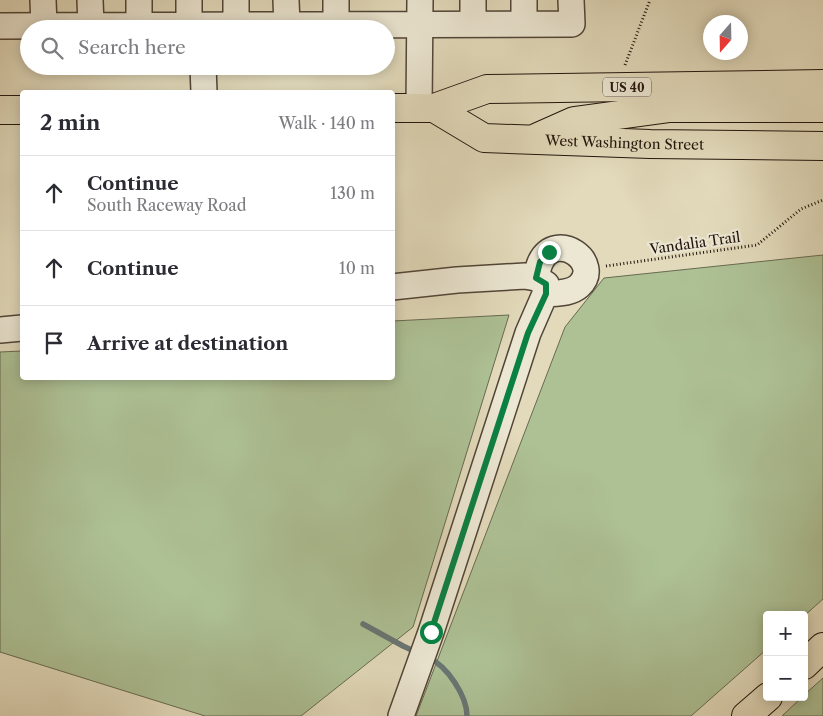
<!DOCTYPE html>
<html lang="en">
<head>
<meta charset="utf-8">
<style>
	body { margin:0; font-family:"Libre Caslon Text",serif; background:#f2f2f3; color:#2b2b33 }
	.controls { position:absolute; right:15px; bottom:15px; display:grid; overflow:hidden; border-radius:5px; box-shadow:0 2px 12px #0003 }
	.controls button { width:45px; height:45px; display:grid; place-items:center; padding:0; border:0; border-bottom:1px solid #e1e1e2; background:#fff; color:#2b2b33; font:25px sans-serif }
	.compass { position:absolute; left:703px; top:15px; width:45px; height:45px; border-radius:50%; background:#fff; box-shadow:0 2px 12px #0003; rotate:200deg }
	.stop { position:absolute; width:15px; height:15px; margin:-11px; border:4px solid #0b8043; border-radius:50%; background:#fff }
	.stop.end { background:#0b8043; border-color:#fff; box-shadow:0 1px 5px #0008 }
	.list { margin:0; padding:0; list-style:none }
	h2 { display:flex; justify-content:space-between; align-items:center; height:65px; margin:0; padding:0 20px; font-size:21px }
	h2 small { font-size:16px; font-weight:400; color:#7c7c81 }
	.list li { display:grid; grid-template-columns:32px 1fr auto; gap:15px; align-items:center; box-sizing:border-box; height:75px; padding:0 20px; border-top:1px solid #e1e1e2 }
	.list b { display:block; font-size:19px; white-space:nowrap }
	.list p { margin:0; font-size:16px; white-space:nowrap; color:#7c7c81 }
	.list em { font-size:16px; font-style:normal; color:#7c7c81 }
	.icon { flex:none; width:28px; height:28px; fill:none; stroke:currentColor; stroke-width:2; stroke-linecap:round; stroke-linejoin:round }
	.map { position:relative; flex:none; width:823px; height:716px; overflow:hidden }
	.search { position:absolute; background:#fff; box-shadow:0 2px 12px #0003; left:20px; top:20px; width:375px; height:55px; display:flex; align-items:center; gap:12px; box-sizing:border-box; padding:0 18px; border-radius:28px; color:#7c7c81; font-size:19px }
	.panel { position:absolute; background:#fff; box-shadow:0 2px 12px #0003; left:20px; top:90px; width:375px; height:290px; border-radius:5px }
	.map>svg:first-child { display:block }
	.green { fill:#adc195; stroke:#676a50 }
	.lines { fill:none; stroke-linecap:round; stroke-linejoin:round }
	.stream { stroke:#687674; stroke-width:5.5 }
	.minor-casing { stroke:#514538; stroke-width:28 }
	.major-casing { stroke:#21130c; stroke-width:30 }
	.path { stroke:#21130c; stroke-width:3; stroke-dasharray:1 2.5; stroke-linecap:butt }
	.minor { stroke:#ece7d3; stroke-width:25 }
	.major { stroke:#e2dabb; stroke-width:28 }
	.route { stroke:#0b8043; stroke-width:6 }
	.labels { text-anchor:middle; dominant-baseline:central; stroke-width:4.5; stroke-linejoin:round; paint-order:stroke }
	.shield { fill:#ece7d3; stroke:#5e5348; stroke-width:1 }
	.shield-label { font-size:12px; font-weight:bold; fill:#21130c }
	.street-label { font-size:14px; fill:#21130c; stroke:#ece7d3 }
</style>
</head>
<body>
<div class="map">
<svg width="823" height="716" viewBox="0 0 823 716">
	<rect width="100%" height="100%" fill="#e2dabb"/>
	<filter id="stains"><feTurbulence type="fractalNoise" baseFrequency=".004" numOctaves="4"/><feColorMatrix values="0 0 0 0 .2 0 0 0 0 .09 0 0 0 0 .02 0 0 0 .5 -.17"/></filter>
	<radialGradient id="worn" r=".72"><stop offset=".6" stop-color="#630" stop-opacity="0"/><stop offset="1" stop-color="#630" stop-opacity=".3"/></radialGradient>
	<path class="green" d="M823,255V599L804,616V615H767V649L691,716H416L565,327L604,278Z
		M509,315L413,627L301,716H205L0,652V352L22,351V378H392L393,321Z
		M823,678V716H782L802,697H804V695Z"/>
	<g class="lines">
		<path class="stream" d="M363,624L403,646L418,653
			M429,658C447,666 467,696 467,716"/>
		<defs>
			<path id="minor" d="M43,0L44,26
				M90,0L91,26
				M139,0V25
				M189,0V25
				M236,0V25
				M286,0L287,25
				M336,0V25
				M524,0V24
				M473,24V0
				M0,26L572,24L571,0
				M203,66L204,92
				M419,108L420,0
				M536,278C537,273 538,268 540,263C556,228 604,263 579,286C570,294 556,293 545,294
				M392,287L457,280L525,276L536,278L546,284L545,294L528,333L431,632L401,716
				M0,330L22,328"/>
			<g id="major">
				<path d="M392,108H434L487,89L823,84"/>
				<path id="s1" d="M434,108L484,138L650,144L823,146"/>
				<path d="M0,110H22"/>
				<path d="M538,137L574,121L670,108H823"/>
				<path d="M804,665L823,647"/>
				<path d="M746,716L768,697"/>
			</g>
		</defs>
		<use href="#minor" class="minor-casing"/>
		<use href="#major" class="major-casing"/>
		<path class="path" d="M625,65L650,0
			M606,266L757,245L801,209L823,200"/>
		<use href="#minor" class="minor"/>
		<use href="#major" class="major"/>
	</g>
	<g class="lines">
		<path class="route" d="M431,632L528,333L546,294V284L536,278L540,262L549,252"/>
	</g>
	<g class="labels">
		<rect class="shield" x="603" y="77.5" width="48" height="19" rx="4"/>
		<g class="shield-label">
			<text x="627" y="87">US 40</text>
		</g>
		<g class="street-label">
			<text stroke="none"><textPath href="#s1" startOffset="199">West Washington Street</textPath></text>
			<text transform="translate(695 243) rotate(-8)">Vandalia Trail</text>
		</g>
	</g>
	<rect width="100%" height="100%" filter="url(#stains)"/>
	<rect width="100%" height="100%" fill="url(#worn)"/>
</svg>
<div class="controls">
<button>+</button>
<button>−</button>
</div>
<svg class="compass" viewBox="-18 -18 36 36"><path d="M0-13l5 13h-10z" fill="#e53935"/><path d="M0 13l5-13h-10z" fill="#7c7c81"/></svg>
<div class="stop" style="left:431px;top:632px"></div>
<div class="stop end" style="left:549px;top:252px"></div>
<div class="search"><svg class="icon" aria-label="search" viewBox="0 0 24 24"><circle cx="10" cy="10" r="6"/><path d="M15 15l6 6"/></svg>Search here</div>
<section class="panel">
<h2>2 min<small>Walk · 140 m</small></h2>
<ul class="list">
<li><svg class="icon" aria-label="ahead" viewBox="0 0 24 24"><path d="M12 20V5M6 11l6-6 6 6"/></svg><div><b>Continue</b><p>South Raceway Road</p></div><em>130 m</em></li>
<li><svg class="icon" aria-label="ahead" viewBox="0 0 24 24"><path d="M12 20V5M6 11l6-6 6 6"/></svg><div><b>Continue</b></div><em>10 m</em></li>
<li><svg class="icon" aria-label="arrive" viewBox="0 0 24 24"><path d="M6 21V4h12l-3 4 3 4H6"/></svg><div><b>Arrive at destination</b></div></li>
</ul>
</section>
</div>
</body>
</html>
